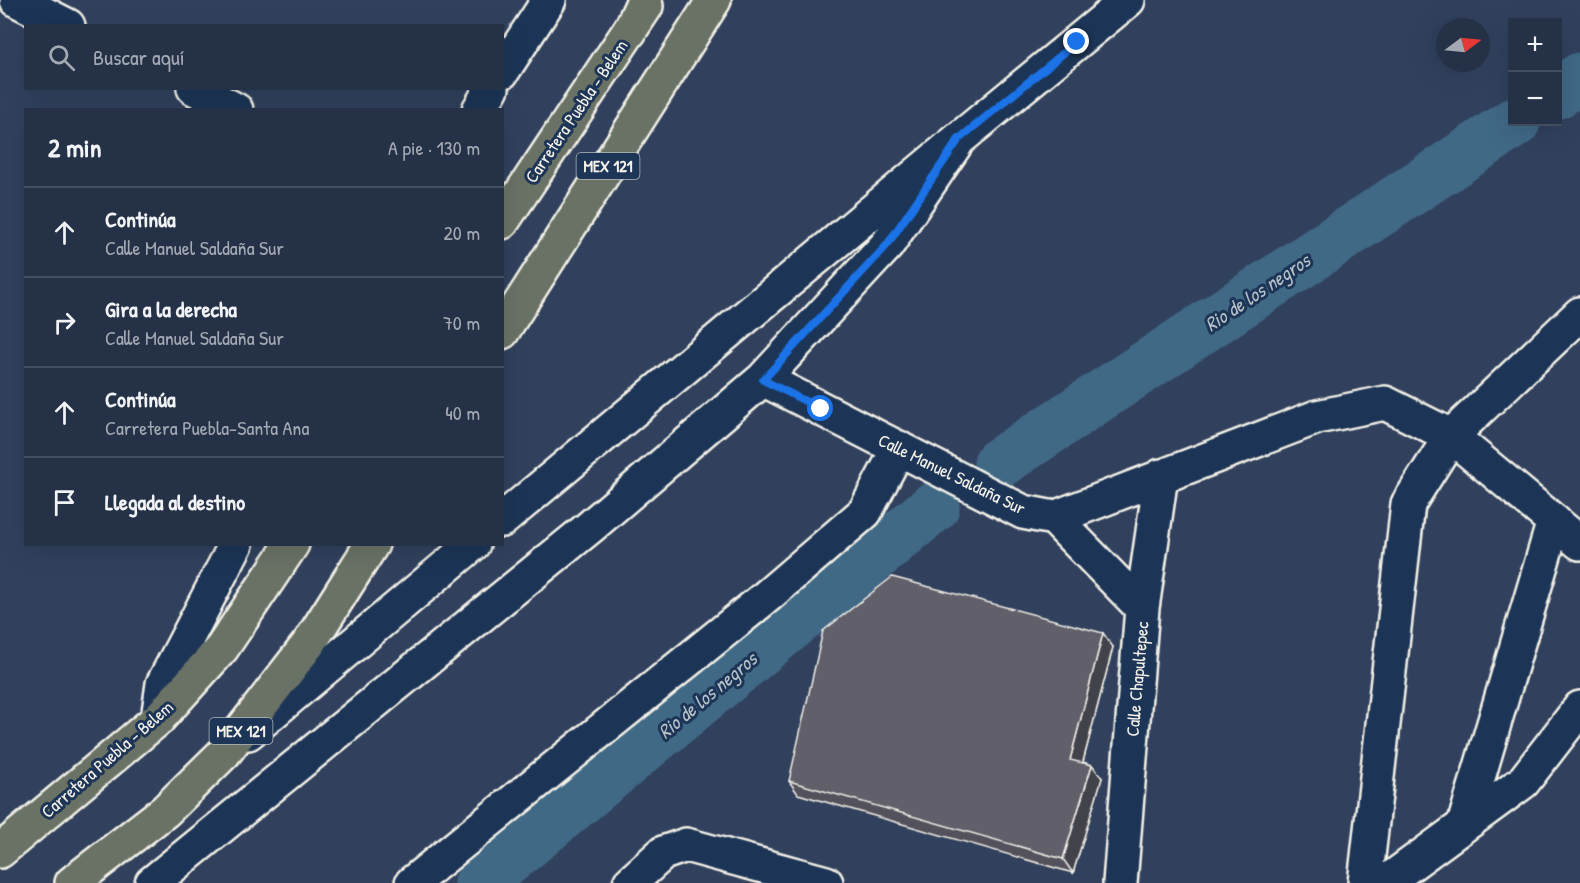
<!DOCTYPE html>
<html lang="es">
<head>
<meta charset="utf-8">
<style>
	body { margin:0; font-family:"Patrick Hand",sans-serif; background:#313d51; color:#f1f3f6 }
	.controls { position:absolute; right:18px; top:18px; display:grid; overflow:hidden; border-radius:0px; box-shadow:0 6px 24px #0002 }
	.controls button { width:54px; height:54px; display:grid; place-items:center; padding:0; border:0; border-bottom:2px solid #424c5f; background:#253146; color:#f1f3f6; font:30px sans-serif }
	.compass { position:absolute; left:1436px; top:18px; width:54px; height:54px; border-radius:50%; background:#253146; box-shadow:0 6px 24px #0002; rotate:74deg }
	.stop { position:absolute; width:18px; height:18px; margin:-14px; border:4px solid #1a73e8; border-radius:50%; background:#fff }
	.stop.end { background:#1a73e8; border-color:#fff; box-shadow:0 2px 6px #0008 }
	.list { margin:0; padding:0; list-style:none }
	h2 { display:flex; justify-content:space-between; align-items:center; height:78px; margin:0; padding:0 24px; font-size:26px }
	h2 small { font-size:20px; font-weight:400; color:#a3a9b3 }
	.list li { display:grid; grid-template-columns:39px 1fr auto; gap:18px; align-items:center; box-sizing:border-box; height:90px; padding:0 24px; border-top:2px solid #424c5f }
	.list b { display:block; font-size:22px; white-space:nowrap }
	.list p { margin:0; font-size:20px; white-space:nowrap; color:#a3a9b3 }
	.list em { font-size:20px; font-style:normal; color:#a3a9b3 }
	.icon { flex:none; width:33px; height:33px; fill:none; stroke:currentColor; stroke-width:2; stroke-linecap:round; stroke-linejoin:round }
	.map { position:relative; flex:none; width:1580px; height:883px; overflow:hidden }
	.search { position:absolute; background:#253146; box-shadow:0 6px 24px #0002; left:24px; top:24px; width:480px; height:66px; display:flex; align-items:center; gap:15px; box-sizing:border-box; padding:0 21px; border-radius:0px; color:#a3a9b3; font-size:22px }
	.panel { position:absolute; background:#253146; box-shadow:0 6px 24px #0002; left:24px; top:108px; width:480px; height:438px; border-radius:0px }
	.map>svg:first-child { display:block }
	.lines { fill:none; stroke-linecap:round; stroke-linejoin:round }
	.river { stroke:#3f6986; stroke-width:51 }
	.minor-casing { stroke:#f4f1e8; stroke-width:38 }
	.major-casing { stroke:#f4f1e8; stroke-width:38 }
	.highway-casing { stroke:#f4f1e8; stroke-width:38 }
	.minor { stroke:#1d3557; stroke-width:33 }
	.major { stroke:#6a7266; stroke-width:33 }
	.highway { stroke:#6a7266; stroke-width:33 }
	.wall { fill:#53515c; stroke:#f4f1e8; stroke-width:1.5 }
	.shaded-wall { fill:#43424b; stroke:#f4f1e8; stroke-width:1.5 }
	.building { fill:#605e6b; stroke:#f4f1e8; stroke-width:1.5 }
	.route { stroke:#1a73e8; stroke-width:8 }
	.labels { text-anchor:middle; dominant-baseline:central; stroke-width:6; stroke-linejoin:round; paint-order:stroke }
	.shield { fill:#1d3557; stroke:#b4b9bc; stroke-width:1.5 }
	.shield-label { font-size:16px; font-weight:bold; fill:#f4f1e8 }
	.street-label { font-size:18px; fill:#f4f1e8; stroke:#1d3557 }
	.water-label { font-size:20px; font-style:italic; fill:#b5c1c6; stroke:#1d3557 }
</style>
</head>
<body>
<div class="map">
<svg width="1580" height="883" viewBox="0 0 1580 883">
	<rect width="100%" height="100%" fill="#31415d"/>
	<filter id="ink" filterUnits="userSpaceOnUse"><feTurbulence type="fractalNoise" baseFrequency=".0167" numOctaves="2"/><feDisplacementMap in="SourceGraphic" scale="12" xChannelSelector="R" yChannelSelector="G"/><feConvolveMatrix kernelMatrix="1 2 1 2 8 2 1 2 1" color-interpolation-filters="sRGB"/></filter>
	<g filter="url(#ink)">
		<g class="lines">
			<path class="river" d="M1558,93L1580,78
				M999,463L1515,122
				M480,883L934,507"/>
			<defs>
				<path id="minor" d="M17,0L68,26
					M502,72L549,0
					M194,88L236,110
					M479,110L492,88
					M763,379L1023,512L1054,518L1317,417L1385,403L1451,436L1580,543
					M1054,518L1142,608
					M502,520L959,139L1128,0
					M158,719L163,684L236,544
					M248,733L473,544
					M1464,825L1554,521
					M152,883L590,527L763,379L887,245L959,139
					M412,883L766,597L865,512L899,448
					M630,883L663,853L686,845L826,883
					M1120,883L1142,608L1161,476
					M1365,883L1408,504L1451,436L1580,314
					M1385,883L1523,782L1580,708"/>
				<path id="major" d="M502,222L646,6
					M502,332L714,0
					M0,851L158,719L222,648L292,544
					M72,883L165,811L224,753L310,642L372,544"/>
				<path id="highway" d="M630,31L644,0"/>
			</defs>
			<use href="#minor" class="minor-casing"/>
			<use href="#major" class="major-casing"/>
			<use href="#highway" class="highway-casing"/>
			<use href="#minor" class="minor"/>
			<use href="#major" class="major"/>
			<use href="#highway" class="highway"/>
		</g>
		<path class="wall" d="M1113,647L1083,762L1092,765L1102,778L1073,873L798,794L789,781Z"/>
		<path class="shaded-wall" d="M1103,633L1113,647L1080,773L1070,760Z
			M1092,765L1102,778L1073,873L1063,859Z"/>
		<path class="building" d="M892,577L1103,633L1070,760L1092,765L1063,859L789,781L823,631Z"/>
	</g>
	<g class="lines" filter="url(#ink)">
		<path class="route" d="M821,409L763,380L887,245L959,139L1077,42"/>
	</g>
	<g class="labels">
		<g class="shield">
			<rect x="576.5" y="153" width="63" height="26" rx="4.5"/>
			<rect x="209.5" y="718" width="63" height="26" rx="4.5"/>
		</g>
		<g class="shield-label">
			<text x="608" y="166">MEX 121</text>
			<text x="241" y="731">MEX 121</text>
		</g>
		<g class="street-label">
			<text transform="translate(576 111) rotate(-56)">Carretera Puebla - Belem</text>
			<text transform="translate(952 474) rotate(26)">Calle Manuel Saldaña Sur</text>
			<text transform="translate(1137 679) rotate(-85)">Calle Chapultepec</text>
			<text transform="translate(107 759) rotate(-41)">Carretera Puebla - Belem</text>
		</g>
		<g class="water-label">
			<text transform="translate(1257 292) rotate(-34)">Rio de los negros</text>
			<text transform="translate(707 695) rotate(-40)">Rio de los negros</text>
		</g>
	</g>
</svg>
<div class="controls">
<button>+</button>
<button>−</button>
</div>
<svg class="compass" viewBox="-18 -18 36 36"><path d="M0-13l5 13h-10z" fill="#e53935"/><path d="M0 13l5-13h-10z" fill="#a3a9b3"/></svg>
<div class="stop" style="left:821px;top:409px"></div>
<div class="stop end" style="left:1077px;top:42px"></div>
<div class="search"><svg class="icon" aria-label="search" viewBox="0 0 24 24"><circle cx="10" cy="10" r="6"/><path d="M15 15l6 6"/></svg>Buscar aquí</div>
<section class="panel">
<h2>2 min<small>A pie · 130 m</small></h2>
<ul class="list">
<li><svg class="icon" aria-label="ahead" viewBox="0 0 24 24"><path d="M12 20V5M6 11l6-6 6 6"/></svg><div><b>Continúa</b><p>Calle Manuel Saldaña Sur</p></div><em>20 m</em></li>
<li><svg class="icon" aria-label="right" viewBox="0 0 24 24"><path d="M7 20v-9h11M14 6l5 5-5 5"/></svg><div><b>Gira a la derecha</b><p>Calle Manuel Saldaña Sur</p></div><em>70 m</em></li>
<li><svg class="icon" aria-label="ahead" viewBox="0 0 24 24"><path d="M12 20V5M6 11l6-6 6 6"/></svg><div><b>Continúa</b><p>Carretera Puebla-Santa Ana</p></div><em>40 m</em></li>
<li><svg class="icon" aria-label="arrive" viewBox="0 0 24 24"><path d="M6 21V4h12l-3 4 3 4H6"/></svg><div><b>Llegada al destino</b></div></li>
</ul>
</section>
</div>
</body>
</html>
